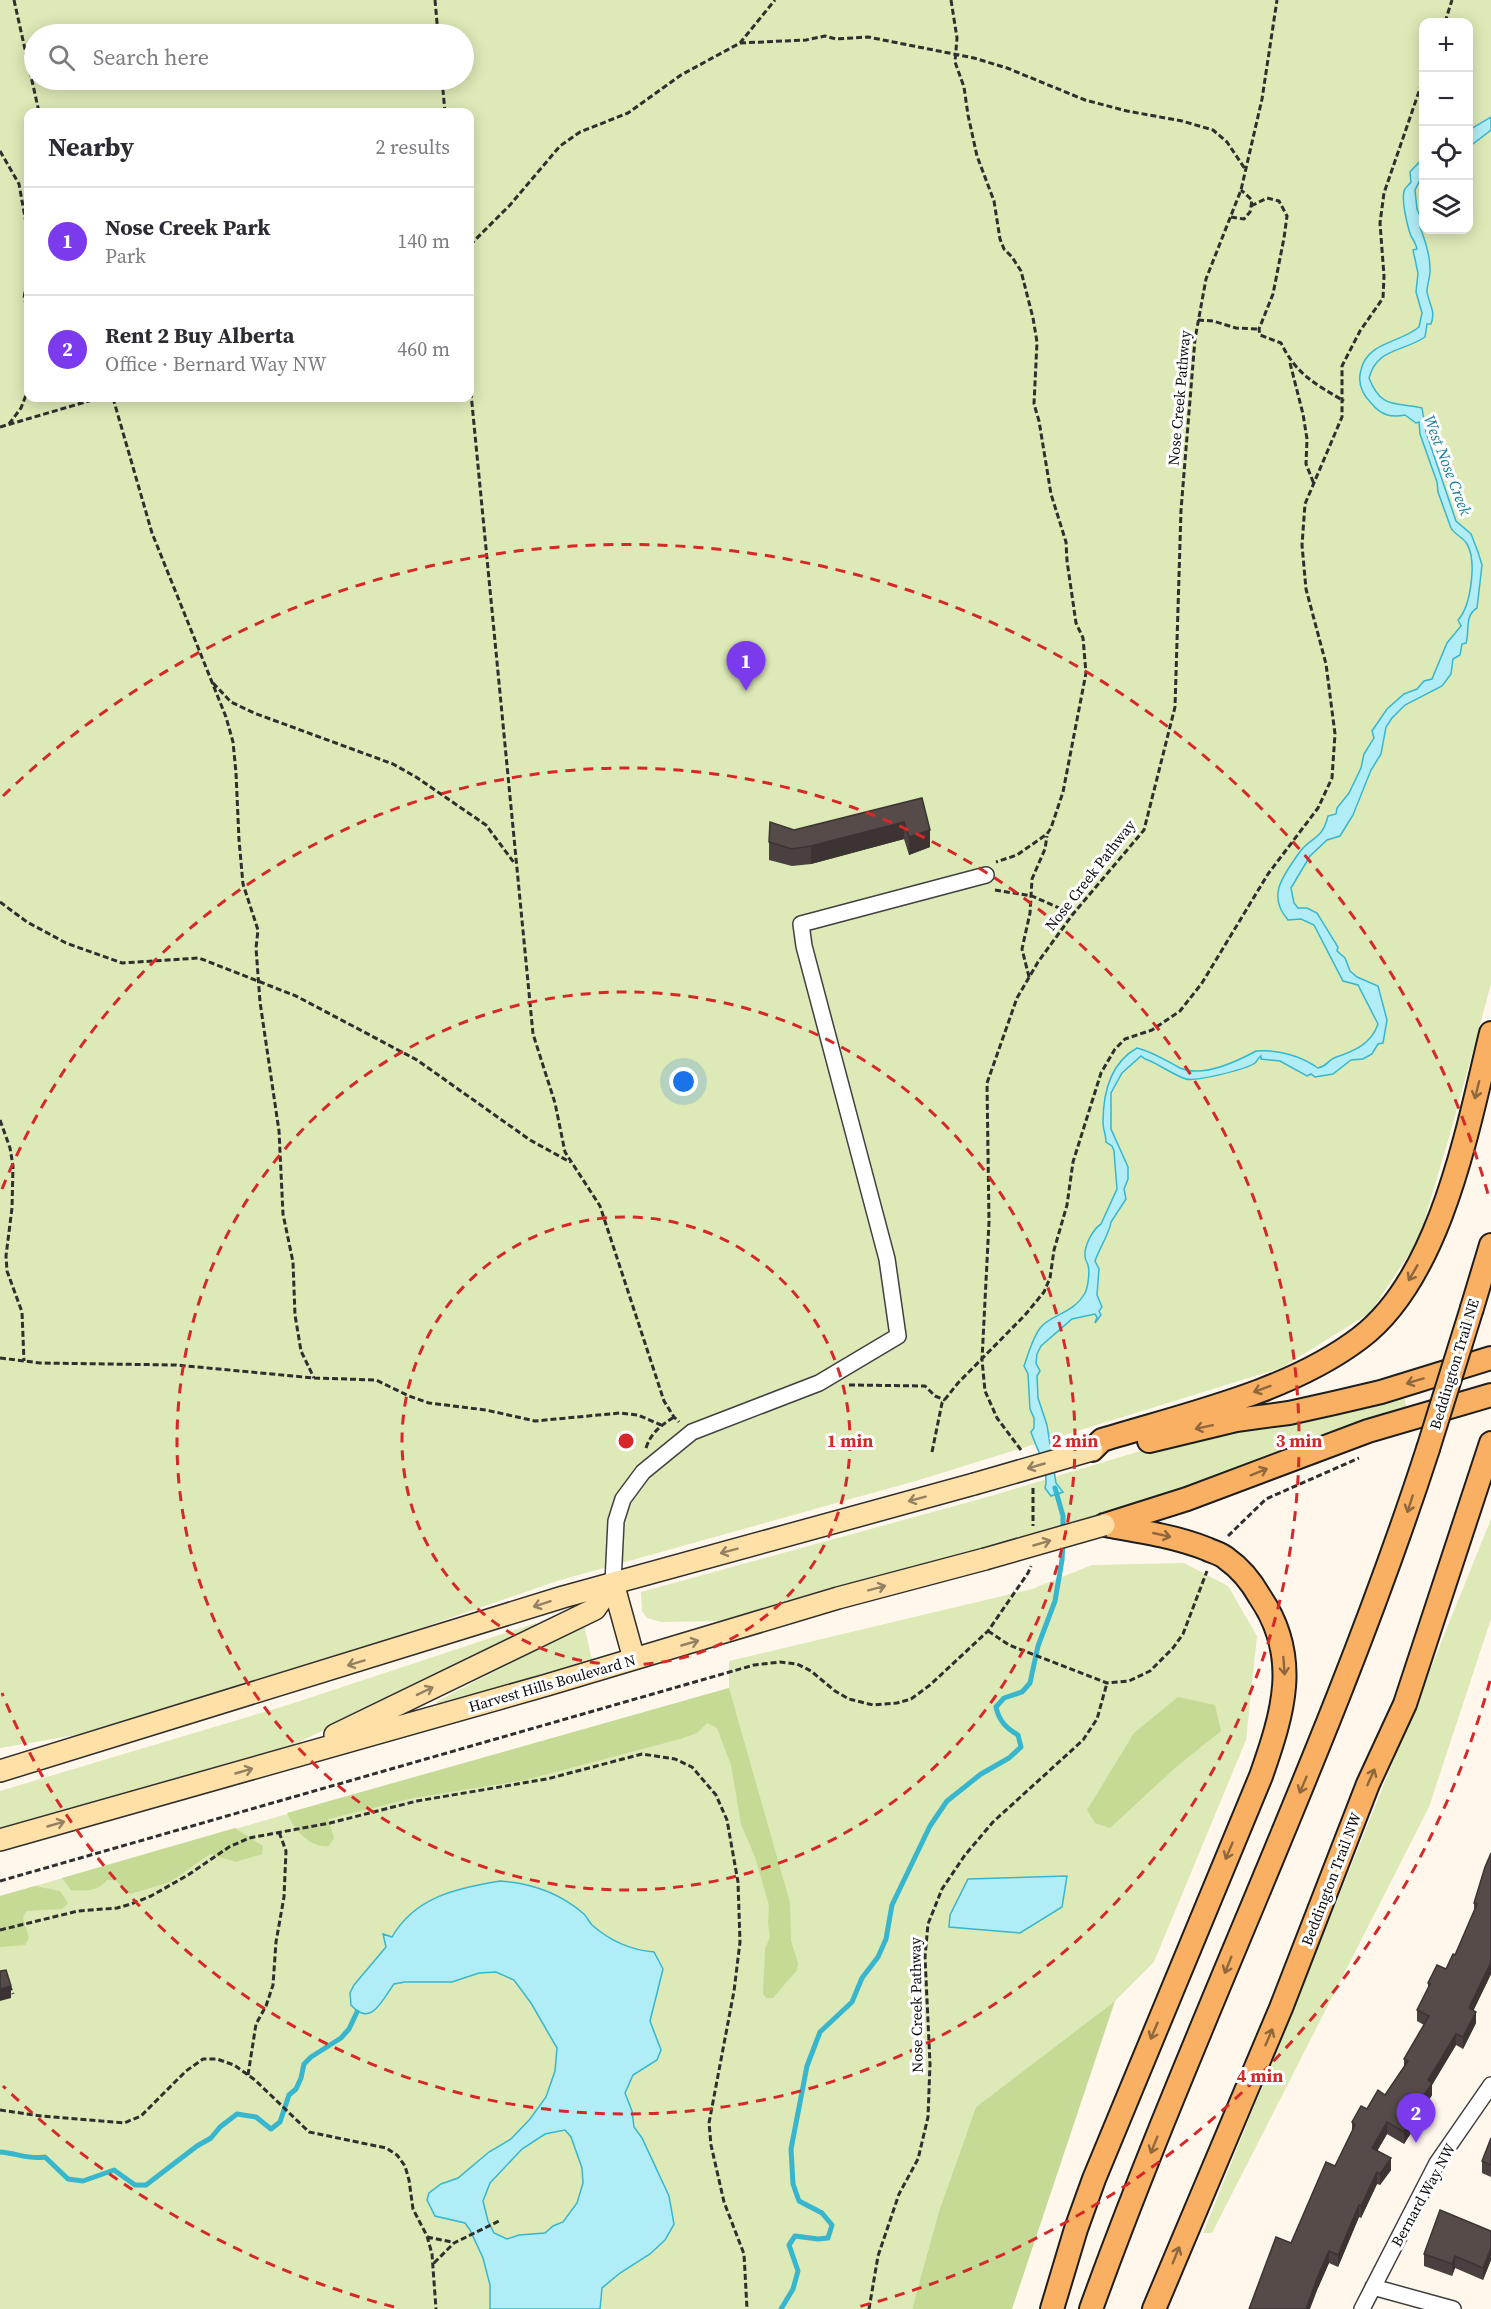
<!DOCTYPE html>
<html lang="en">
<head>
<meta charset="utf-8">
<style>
	body { margin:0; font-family:"Source Serif 4",serif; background:#f2f2f3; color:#2b2b33 }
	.controls { position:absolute; right:18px; top:18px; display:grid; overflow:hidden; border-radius:12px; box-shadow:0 3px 15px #0003 }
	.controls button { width:54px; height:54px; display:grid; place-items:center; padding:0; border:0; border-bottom:2px solid #e1e1e2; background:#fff; color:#2b2b33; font:30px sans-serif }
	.you { position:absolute; left:684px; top:1082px; width:21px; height:21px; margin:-15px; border:4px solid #fff; border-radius:50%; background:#1a73e8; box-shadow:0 0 0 9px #1a73e833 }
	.badge { display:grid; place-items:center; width:39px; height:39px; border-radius:50%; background:#7c3aed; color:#fff; font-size:20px; font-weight:700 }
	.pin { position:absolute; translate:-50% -50px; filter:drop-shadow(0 2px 3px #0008) }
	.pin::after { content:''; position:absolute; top:32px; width:21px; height:18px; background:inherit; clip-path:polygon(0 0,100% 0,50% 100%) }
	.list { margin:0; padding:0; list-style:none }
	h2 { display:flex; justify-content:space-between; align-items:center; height:78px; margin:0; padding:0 24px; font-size:26px }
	h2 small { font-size:20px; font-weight:400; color:#7c7c81 }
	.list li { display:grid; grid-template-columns:39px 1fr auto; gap:18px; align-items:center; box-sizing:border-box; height:108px; padding:0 24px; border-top:2px solid #e1e1e2 }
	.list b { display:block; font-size:22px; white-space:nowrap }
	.list p { margin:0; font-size:20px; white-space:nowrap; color:#7c7c81 }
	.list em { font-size:20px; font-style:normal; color:#7c7c81 }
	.icon { flex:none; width:33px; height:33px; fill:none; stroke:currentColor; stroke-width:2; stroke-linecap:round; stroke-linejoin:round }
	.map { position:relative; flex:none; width:1491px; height:2309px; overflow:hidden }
	.search { position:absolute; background:#fff; box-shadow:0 3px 15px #0003; left:24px; top:24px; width:450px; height:66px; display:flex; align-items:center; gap:15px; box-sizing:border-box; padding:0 21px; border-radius:33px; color:#7c7c81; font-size:22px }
	.panel { position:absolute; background:#fff; box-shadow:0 3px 15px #0003; left:24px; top:108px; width:450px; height:294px; border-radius:12px }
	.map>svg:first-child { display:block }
	.green { fill:#dde9b6; fill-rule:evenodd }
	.forest { fill:#c5da95 }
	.water { fill:#b1edf6; stroke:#37b6ce; stroke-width:1.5; fill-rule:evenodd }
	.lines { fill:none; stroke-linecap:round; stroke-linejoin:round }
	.stream { stroke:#37b6ce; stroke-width:5 }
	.street-casing { stroke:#404040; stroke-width:18 }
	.secondary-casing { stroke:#2f2f2f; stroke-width:24 }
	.primary-casing { stroke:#1e1e1e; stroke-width:26 }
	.path { stroke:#2f2f2f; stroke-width:3; stroke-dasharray:6 3; stroke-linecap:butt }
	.street { stroke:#fff; stroke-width:15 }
	.secondary { stroke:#ffe0a7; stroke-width:21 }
	.primary { stroke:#f9b062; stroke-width:22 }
	.secondary-bridge-casing { stroke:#2f2f2f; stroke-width:24; stroke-linecap:butt }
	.primary-bridge-casing { stroke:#1e1e1e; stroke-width:26; stroke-linecap:butt }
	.secondary-bridge { stroke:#ffe0a7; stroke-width:21 }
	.primary-bridge { stroke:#f9b062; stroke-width:22 }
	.wall { fill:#49403f }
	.shaded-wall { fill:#3c3433 }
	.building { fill:#554b49; stroke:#3c3433; stroke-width:1.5 }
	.oneway { stroke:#8f673c }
	.oneway2 { stroke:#928162 }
	.ring { fill:none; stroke:#d62828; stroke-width:3; stroke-dasharray:10 8 }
	.labels { text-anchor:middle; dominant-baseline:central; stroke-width:6; stroke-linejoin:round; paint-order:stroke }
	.street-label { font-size:15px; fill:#0d0d0d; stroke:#fff }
	.water-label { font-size:16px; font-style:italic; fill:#157e98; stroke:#fff }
	.centre { fill:#d62828; stroke:#fff; stroke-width:3 }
	.ring-label { font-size:18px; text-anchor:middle; font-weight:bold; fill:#d62828; stroke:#fff; stroke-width:6; stroke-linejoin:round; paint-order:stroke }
</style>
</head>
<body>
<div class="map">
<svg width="1491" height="2309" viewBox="0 0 1491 2309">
	<rect width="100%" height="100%" fill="#fff7ec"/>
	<path class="green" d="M0,0H1491V984L1452,1127L1419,1239L1370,1313L1281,1368L919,1480L557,1581L332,1659L76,1735L0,1748ZM1424,22H1468V230H1424ZM34,34H464V80H34ZM28,112H470V398H28Z
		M1403,1394L1407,1408L1173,1495L726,1621L661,1622L647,1618L642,1611L641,1592L991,1496L1137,1452L1239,1425Z
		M1491,1519V1619L1429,1807L1212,2233H1203Z
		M1184,1563L1228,1586L1257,1636L1246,1740L1154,1962L1115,2001L976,2107L939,2211L912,2309H0V1896L729,1688V1661L1032,1589L1092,1565Z
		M536,1623L537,1629L280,1751L0,1830V1791L291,1704Z
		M584,1625L592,1660L440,1705L436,1702Z"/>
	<path class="forest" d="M729,1688L790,1903L791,1941L798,1963L797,1970L773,1998H767L763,1994L765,1949L770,1937L768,1923L769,1905L755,1857L741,1824L731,1765L717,1728L707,1723L697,1733L680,1739L525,1780L413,1798L328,1819L334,1838L329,1846C311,1849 293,1829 287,1813Z
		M1178,1697L1215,1705L1221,1731L1176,1767L1110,1828L1095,1823L1087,1810L1134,1733Z
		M235,1828L263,1846L262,1854L236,1862L210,1854L170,1882L130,1894L115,1880H107C97,1892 86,1891 71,1890L62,1878Z
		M35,1886L60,1891L68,1903L62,1909L26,1911L23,1918L29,1938L25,1945L0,1947V1896Z
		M1115,2001L1012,2309H912L939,2211L976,2107Z"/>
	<path class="water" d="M1491,117V130L1469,147V130Z
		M1423,158V174L1415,190L1417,209L1423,223L1420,227C1425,240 1430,255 1430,268C1431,276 1427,283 1427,292C1429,304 1436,311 1431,324H1427L1425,337C1403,352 1377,348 1369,378C1381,409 1395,402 1422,408L1426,432L1456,521L1471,534L1478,552L1482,565L1477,608C1464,616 1470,631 1466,643L1462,644L1460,655L1453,659L1451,674L1442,686L1405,705L1392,718L1386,727L1381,754L1371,770L1353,815L1340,836L1327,840L1310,856L1291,888L1294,903L1298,908H1307L1317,913L1338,947L1337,951L1345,958L1350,971L1357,977L1378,986L1387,1020L1383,1043L1378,1044L1372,1054L1363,1059L1351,1060L1333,1074L1315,1077L1311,1074L1307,1076L1280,1061L1261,1059V1056C1258,1058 1257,1061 1255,1063C1247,1069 1196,1082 1186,1079C1175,1076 1152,1060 1145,1059L1141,1056L1122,1073L1111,1093V1129L1128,1167V1179L1124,1189L1126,1199L1111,1222C1110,1232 1099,1249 1095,1261L1099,1269L1097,1295L1102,1307L1099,1311L1101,1315L1095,1323L1097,1317L1095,1314L1072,1319L1041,1346L1037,1354L1036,1363L1040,1371L1037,1376L1038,1398L1047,1425L1056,1483L1063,1492L1051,1496L1045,1488C1050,1472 1036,1447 1031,1432L1034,1428V1418L1030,1409L1028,1374L1024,1366C1028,1355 1033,1336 1041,1327C1052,1314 1073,1314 1085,1293C1088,1287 1090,1272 1088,1265C1087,1262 1085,1260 1085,1256C1084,1246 1093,1229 1101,1224L1117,1189L1114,1151L1112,1146L1106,1142C1106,1135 1103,1129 1103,1123C1103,1094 1110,1063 1137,1048C1153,1052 1165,1060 1180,1068C1203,1078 1236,1062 1256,1051C1277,1049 1301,1056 1318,1068C1329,1065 1327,1061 1334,1058C1353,1051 1371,1045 1378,1024L1358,985L1343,981L1314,925L1301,919L1288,920C1266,895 1284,875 1299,853C1311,836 1322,841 1328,816L1336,814L1337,808L1349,793L1361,768L1364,754L1374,738L1372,731L1387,709L1404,694L1417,689L1424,681L1432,679L1447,643L1461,626L1458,620C1471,606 1477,561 1467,544C1463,537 1455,535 1451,528L1438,492L1437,482L1420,434L1419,422L1416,423L1405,415C1391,418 1381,415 1372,404C1362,394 1357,383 1361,370C1367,342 1400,343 1419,327L1422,313L1416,292L1418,273L1413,250L1417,249C1416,244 1414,241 1411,236C1408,228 1400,197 1405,189C1407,186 1409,185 1411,182L1410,172Z
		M1067,1876L1062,1907L1020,1933L949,1927L950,1915L968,1879Z
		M500,1881C531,1883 560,1893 584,1914C587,1917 589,1922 592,1925C610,1941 631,1950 654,1952L663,1969L650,2021L661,2050L657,2060L633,2075L625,2093L632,2111L634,2127L642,2138L669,2196L674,2224L665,2240L650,2254L620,2273L602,2288L600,2309H490V2285L483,2258L470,2230L465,2223L435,2216L427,2200L429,2193L441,2184L458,2178L489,2152L511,2139L530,2119L546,2097L555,2071L557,2048L531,2003L514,1980L496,1972L479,1973L452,1982H405L394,1984C382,2000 371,2028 351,2005L350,1993L354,1985L386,1947L383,1934L392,1937C415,1897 457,1888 500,1881ZM565,2130L571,2137L582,2168L583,2183L577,2203L563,2222L553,2226L545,2233L519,2235L507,2239L494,2233L488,2221L483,2201L490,2183L522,2149L545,2134Z"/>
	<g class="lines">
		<path class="stream" d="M1055,1488L1063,1516V1532
			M0,2152C16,2153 29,2160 45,2157L68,2179L83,2181L114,2170L135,2185H146L197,2146L211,2138L220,2127L237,2114L256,2117L271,2129L280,2122L289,2095L296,2089L301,2078L304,2064L311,2057L341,2038L349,2029L357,2012
			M781,2309L793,2289L798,2271L789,2245L795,2236L818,2239L828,2238L832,2225L822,2213L799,2201L793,2184L791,2149L807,2066L820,2032L852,2002L862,1978L878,1957L886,1939L892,1905L930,1826L947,1801L981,1774L1009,1758L1021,1747L1018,1735C1006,1728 999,1721 996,1707L1004,1698L1022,1692L1030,1683L1038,1646L1055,1601L1062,1560L1063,1541"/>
		<defs>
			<path id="street" d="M613,1583L616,1521L623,1499L643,1472L692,1432L819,1383L898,1336L887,1259L804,946L801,924L986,875
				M1373,2287L1453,2309
				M1362,2309L1437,2163L1491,2085"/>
			<path id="secondary" d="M613,1583L634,1659
				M335,1735L595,1609L613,1583
				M0,1771L563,1597L974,1484
				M0,1840L547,1685L838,1598L985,1559"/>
			<path id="primary" d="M1472,1308L1491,1245
				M1149,1441L1236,1420L1289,1413L1334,1403L1381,1392L1491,1358
				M1092,1450L1102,1440C1187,1414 1289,1392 1360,1338C1441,1277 1468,1127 1491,1033
				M1108,1524L1187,1499L1368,1431L1491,1395
				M1052,2309L1076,2229L1094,2179L1261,1776C1283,1713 1301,1657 1260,1597C1252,1583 1240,1568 1227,1559C1222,1554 1213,1552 1207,1549C1174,1536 1139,1531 1104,1525
				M1091,2309C1196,2019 1333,1742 1428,1449
				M1154,2309L1281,2008L1368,1784L1405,1704L1491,1443"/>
		</defs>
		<use href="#street" class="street-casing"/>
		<use href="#secondary" class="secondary-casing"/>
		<use href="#primary" class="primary-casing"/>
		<path class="path" d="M14,0L39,112
			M435,0L438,34
			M951,0L957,38L955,62L964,87L968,115L977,156L994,201L1000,239L1004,249L1012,257L1021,271L1033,318L1037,342L1034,404L1039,421L1051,494L1066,542L1067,561L1076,623L1083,638L1086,673L1063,792L1051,828L1047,834L1017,855L996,862
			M1445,22L1452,0
			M740,43L806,40L825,36L836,39L868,37L974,58L1007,68L1085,100L1127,111L1182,121L1213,130L1227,142L1245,169
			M442,80L445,112
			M0,151L19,184L28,234
			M1251,206L1267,198L1279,201L1287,216L1284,238L1273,294L1259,329L1260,335L1281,343C1296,374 1315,384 1344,401
			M1231,217L1244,219L1250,212L1252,200L1241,190
			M470,245L510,205L560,146L580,132L628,113L681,75L740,43L775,0
			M28,274L24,298L28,309
			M1198,320L1213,321L1236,328L1259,329
			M1290,363L1303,414L1307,439L1306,464L1314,484
			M470,383L533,1034L555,1103L565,1152L600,1206L664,1401L674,1417L679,1422
			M70,398L81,404
			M113,398L152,533L226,717L233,742L236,773L239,840L243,884L258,930L256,948L260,1002L279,1131L283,1214L293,1262L295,1315L301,1351L314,1378
			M9,424L21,408L28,390
			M0,427L99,398
			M213,683L231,702L254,713L393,764L416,777L486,825L515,864
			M995,890L1032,896L1073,914
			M0,902L27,922L66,943L122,963L199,958L296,996L417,1060L530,1140L570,1162
			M1029,977L1022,949L1030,913L1032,879L1045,849L1047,836
			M0,1120L10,1148L13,1166L12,1208L6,1256L7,1271L22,1312L24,1361
			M0,1358L40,1363L176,1365L314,1378L376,1380L409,1396L429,1403L486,1410L535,1421L620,1413L638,1415L661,1425
			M849,1385L925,1386L935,1396L945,1400
			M646,1448C651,1433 660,1426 674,1417
			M1021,1450L997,1418L985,1391L982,1360L989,1222L987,1083L1017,998L1038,962L1073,914L1144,830L1175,707L1181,510L1195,339L1206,279L1241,190L1262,99L1277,0
			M932,1452L942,1403L958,1383L1025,1315L1044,1292L1050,1278L1054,1250L1067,1205L1073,1162L1101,1073L1115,1049L1125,1039L1152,1030L1180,1011L1202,983L1268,874L1318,808L1332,778L1335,734L1326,664L1306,589L1302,545L1305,504L1342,417V366L1360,331L1383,298L1384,276L1380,223L1384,193L1424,77
			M1033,1488V1526
			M1228,1536L1266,1499L1359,1458
			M988,1631L1009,1645L1107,1683L1129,1681L1150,1671L1173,1648L1183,1634L1207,1571
			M0,1881L754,1665L780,1662L797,1664L811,1671L835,1691L849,1699L873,1705L897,1703L911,1699L930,1685L988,1631L1028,1573L1031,1566
			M0,1930L78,1911L117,1908L131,1904L151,1896L188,1875L229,1847L249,1838L330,1823L417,1801L547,1779L642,1754L675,1759L692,1767L716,1795L727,1820L738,1882L740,1942L734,1991L709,2123L711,2145L724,2202L744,2254L747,2309
			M9,1985L13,1994
			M248,2075L256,2024L266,2006L273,1985L276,1942L284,1897L286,1851L279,1832
			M0,2110L41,2116L124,2123L141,2116L186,2071L203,2059H217L234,2065L255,2080L309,2132L386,2148L397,2155L405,2166L409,2180L413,2209L427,2236L432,2254L436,2309
			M427,2237L452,2242
			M434,2263L454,2243L499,2221
			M869,2309L878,2256L899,2194L918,2159L928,2117L930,2064L925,1957L928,1924L942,1889L965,1855L993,1822L1083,1740L1097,1719L1107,1683"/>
		<use href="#street" class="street"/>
		<use href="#secondary" class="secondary"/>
		<use href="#primary" class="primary"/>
		<defs>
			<path id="secondary-bridge" d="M974,1484L1092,1450
				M985,1559L1104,1525"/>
			<path id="primary-bridge" d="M1428,1449L1472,1308"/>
		</defs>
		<use href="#secondary-bridge" class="secondary-bridge-casing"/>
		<use href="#primary-bridge" class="primary-bridge-casing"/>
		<use href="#secondary-bridge" class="secondary-bridge"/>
		<use href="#primary-bridge" class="primary-bridge"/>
	</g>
	<path class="wall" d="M922,798L930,847L909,855L904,839L811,864L792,866L769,860V842L794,830Z
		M1491,1853V1974L1473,2011L1476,2023L1463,2049L1456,2045L1432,2085V2095L1416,2120V2125L1404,2144L1387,2134L1377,2151L1391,2170L1380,2185L1377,2184L1361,2218L1359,2217L1338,2267L1329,2263L1318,2288L1291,2243L1335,2166L1352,2132V2122L1385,2095L1404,2067V2059L1424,2025L1417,2021V2010L1428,1988V1983L1446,1969L1455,1955L1474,1911V1903Z
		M1491,2138V2177L1482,2173V2161Z
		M1491,2231V2260L1483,2280L1455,2268L1452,2276L1424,2266V2254Z"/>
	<path class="shaded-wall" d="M904,822V839L811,864V846Z
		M930,830V847L909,855V837Z
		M1491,1962V1974L1469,2020V2008Z
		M11,1986V1998L0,2001V1989Z
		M1476,2012V2023L1463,2049V2037Z
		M1456,2034V2045L1432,2085V2095L1416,2120V2125L1404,2144V2132L1413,2112L1428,2080Z
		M1387,2122V2134L1372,2160V2148Z
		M1391,2158V2170L1380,2185V2174Z
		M1377,2172V2184L1361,2218V2206Z
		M1359,2205V2217L1338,2267V2255Z
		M1491,2248V2260L1483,2280V2268Z
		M1329,2251V2263L1318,2288L1310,2309H1306L1318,2276Z
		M1455,2256V2268L1452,2276V2264Z"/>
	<path class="building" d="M922,798L930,830L909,837L904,822L811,846L792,849L769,842L770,822L794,830Z
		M1491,1853V1962L1469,2008L1476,2012L1463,2037L1456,2034L1428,2080L1432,2083L1413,2112L1416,2113L1404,2132L1387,2122L1372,2148L1391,2158L1380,2174L1377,2172L1361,2206L1359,2205L1338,2255L1329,2251L1318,2276L1306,2309H1249L1276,2237L1291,2243L1326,2162L1335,2166L1355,2125L1352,2122L1361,2106L1367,2109L1378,2090L1385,2095L1408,2061L1404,2059L1429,2016L1417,2010L1430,1984L1428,1983L1437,1965L1446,1969L1453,1954L1455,1955L1477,1904L1474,1903L1485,1867Z
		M6,1970L11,1986L0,1989V1971Z
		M1491,2138V2165L1482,2161Z
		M1440,2210L1491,2231V2248L1483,2268L1455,2256L1452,2264L1424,2254Z"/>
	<defs><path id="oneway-shaft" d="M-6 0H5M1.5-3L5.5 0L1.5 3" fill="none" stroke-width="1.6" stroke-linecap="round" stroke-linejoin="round" transform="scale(1.5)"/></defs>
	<g class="oneway">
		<use href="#oneway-shaft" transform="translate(1477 1090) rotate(104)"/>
		<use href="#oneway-shaft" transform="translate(1413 1273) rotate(120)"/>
		<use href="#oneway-shaft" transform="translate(1415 1381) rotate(163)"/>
		<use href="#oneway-shaft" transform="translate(1262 1389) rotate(160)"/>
		<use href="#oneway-shaft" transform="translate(1204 1427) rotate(168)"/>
		<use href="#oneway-shaft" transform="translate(1259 1472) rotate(-22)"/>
		<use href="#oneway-shaft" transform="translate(1410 1504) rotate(108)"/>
		<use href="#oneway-shaft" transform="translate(1162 1535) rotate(13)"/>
		<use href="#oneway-shaft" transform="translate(1284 1666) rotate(86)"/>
		<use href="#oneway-shaft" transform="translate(1371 1777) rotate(-66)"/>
		<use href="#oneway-shaft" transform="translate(1303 1785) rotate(113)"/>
		<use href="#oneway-shaft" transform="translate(1229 1851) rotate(113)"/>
		<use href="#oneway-shaft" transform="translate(1228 1965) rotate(112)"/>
		<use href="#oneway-shaft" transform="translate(1154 2031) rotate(113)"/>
		<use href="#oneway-shaft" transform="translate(1269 2037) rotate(-67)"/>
		<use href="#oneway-shaft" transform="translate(1154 2145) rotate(112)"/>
		<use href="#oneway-shaft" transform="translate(1176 2255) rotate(-68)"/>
	</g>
	<g class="oneway2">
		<use href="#oneway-shaft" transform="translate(1036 1466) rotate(164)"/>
		<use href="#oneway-shaft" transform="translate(917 1499) rotate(165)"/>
		<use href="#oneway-shaft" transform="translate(1042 1543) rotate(-16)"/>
		<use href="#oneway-shaft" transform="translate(729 1551) rotate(165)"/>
		<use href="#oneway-shaft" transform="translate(877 1588) rotate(-15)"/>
		<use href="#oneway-shaft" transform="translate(542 1604) rotate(162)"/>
		<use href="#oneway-shaft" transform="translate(690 1643) rotate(-16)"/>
		<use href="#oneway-shaft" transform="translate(356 1663) rotate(163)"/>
		<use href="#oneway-shaft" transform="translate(425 1691) rotate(-26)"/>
		<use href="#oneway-shaft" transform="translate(244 1771) rotate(-16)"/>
		<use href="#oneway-shaft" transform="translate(56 1824) rotate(-16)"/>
	</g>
	<g class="ring">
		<circle cx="626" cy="1441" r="224"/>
		<circle cx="626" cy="1441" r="449"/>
		<path d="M2 1189A673 673 0 1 1 2 1693"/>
		<path d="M1490 1681A897 897 0 0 1 858 2307M394 2307A897 897 0 0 1 3 2086M3 796A897 897 0 0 1 1490 1201"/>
	</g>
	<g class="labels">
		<g class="street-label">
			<text transform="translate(1179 398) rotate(-85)">Nose Creek Pathway</text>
			<text transform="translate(1090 875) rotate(-52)">Nose Creek Pathway</text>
			<text transform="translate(1454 1364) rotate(-73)">Beddington Trail NE</text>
			<text transform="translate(552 1683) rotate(-16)">Harvest Hills Boulevard N</text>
			<text transform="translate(1331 1879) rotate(-69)">Beddington Trail NW</text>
			<text transform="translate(916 2005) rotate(-91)">Nose Creek Pathway</text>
			<text transform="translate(1423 2195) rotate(-61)">Bernard Way NW</text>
		</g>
		<g class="water-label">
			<text transform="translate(1448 465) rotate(69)">West Nose Creek</text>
		</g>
	</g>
	<circle cx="626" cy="1441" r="9" class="centre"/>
	<g class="ring-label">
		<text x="850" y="1447">1 min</text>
		<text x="1075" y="1447">2 min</text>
		<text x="1299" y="1447">3 min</text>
		<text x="1260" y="2082">4 min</text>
	</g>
</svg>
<div class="controls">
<button>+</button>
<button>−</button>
<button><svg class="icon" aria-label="locate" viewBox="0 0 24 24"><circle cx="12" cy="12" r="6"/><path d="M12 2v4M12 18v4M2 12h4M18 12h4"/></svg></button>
<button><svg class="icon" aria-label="layers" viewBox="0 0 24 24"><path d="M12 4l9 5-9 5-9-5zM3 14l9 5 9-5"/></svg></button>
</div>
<div class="you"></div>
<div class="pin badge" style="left:746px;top:691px">1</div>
<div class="pin badge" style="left:1416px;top:2143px">2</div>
<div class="search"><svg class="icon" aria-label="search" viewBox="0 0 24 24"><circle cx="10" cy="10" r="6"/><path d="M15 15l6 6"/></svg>Search here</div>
<section class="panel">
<h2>Nearby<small>2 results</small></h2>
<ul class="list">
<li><span class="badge">1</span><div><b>Nose Creek Park</b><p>Park</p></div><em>140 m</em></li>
<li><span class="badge">2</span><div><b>Rent 2 Buy Alberta</b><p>Office · Bernard Way NW</p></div><em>460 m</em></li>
</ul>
</section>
</div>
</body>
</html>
